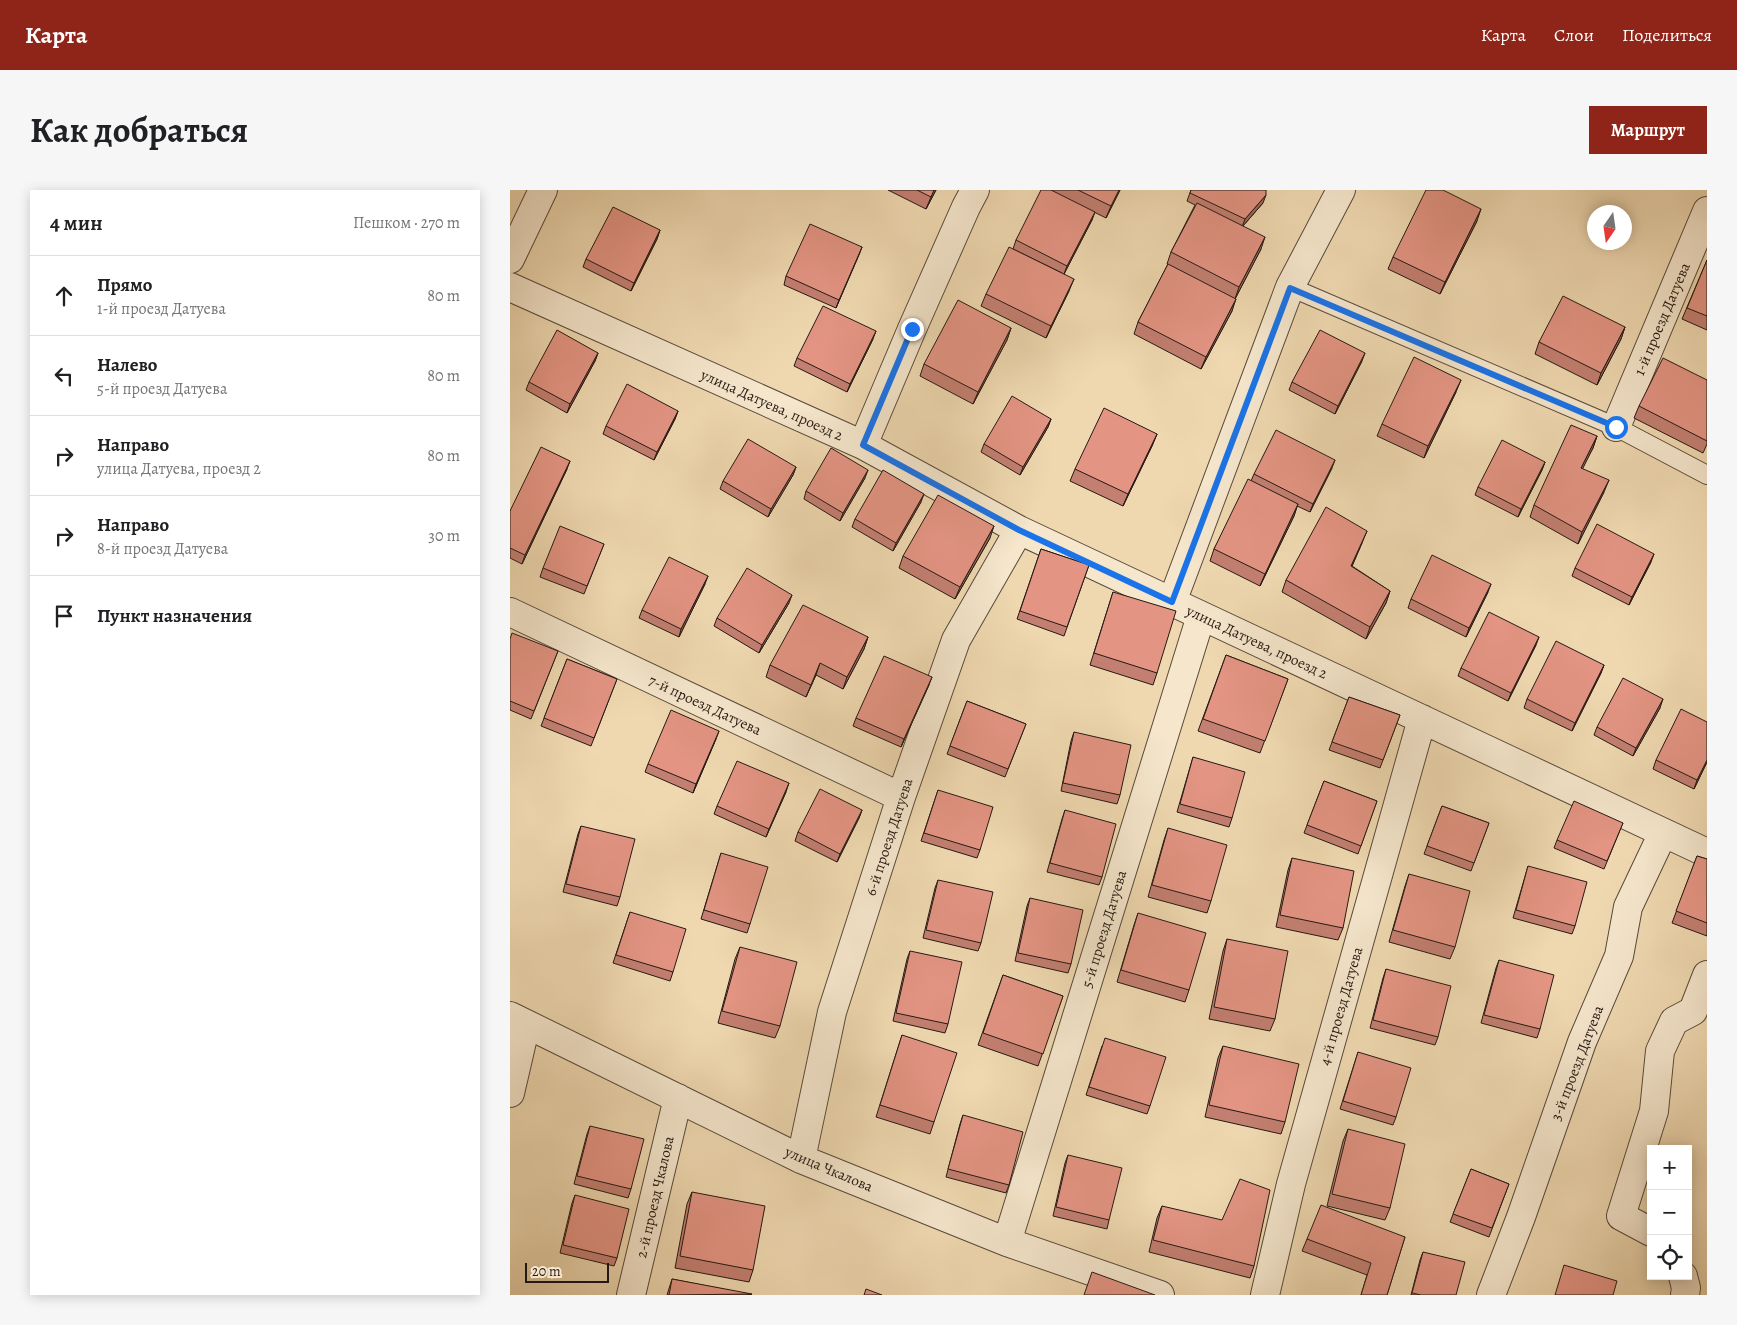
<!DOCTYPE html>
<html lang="ru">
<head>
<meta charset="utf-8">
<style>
	body { margin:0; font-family:Alegreya,serif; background:#f6f6f6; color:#202124 }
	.controls { position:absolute; right:15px; bottom:15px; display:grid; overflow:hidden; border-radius:0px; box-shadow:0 2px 12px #0003 }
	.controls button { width:45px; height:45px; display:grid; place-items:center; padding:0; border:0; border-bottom:1px solid #e0e0e0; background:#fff; color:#202124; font:25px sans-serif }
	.compass { position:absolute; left:1077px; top:15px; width:45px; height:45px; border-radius:50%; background:#fff; box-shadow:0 2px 12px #0003; rotate:193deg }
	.scale { position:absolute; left:15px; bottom:12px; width:84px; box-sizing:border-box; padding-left:5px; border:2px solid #251913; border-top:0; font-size:14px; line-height:18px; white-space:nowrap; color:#251913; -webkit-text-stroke:4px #f5e6cc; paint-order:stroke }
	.stop { position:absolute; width:15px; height:15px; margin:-11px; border:4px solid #1a73e8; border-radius:50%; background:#fff }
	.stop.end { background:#1a73e8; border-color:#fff; box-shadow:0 1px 5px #0008 }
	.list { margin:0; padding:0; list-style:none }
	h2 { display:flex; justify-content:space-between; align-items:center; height:65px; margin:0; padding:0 20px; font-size:21px }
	h2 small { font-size:16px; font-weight:400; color:#757577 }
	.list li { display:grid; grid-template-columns:32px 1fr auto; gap:15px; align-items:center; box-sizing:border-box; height:80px; padding:0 20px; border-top:1px solid #e0e0e0 }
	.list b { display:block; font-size:19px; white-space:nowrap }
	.list p { margin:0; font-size:16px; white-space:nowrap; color:#757577 }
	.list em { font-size:16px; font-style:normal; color:#757577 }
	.icon { flex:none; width:28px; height:28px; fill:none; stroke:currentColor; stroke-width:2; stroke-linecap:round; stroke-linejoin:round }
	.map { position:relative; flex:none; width:1197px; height:1105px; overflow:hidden; border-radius:0px }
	header { display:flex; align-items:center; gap:30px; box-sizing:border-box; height:70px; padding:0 25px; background:#8f2418; color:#fff }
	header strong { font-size:24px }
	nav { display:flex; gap:28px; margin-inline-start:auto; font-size:18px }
	.intro { display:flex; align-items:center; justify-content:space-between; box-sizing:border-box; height:120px; padding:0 30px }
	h1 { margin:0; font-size:35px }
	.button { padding:12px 22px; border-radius:0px; background:#8f2418; color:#fff; font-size:18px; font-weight:700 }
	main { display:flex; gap:30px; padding:0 30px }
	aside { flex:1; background:#fff; border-radius:0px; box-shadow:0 2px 12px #0003 }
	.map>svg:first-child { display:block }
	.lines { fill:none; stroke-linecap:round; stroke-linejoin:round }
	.lane-casing { stroke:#58493a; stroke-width:20 }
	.street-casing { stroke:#58493a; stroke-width:30 }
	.lane { stroke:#f5e6cc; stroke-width:18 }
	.street { stroke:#f5e6cc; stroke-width:28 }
	.wall { fill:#c37f71; stroke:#251913 }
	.shaded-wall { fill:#9f685c; stroke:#251913 }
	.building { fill:#e39483; stroke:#251913 }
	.route { stroke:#1a73e8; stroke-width:6 }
	.labels { text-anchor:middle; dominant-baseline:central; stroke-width:5; stroke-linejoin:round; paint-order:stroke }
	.street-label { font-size:15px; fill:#251913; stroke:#f5e6cc }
</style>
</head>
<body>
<header>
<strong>Карта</strong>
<nav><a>Карта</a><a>Слои</a><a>Поделиться</a></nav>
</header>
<div class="intro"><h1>Как добраться</h1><a class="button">Маршрут</a></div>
<main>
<aside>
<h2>4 мин<small>Пешком · 270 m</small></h2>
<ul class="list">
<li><svg class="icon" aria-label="ahead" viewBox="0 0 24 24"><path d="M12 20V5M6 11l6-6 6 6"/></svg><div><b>Прямо</b><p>1-й проезд Датуева</p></div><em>80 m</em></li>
<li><svg class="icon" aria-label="left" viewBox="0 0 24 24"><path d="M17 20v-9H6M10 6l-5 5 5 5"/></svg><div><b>Налево</b><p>5-й проезд Датуева</p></div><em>80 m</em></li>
<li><svg class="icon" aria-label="right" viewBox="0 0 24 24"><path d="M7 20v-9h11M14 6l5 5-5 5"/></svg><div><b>Направо</b><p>улица Датуева, проезд 2</p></div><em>80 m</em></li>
<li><svg class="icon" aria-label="right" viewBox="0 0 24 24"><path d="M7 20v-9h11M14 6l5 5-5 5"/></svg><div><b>Направо</b><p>8-й проезд Датуева</p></div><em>30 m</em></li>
<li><svg class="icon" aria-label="arrive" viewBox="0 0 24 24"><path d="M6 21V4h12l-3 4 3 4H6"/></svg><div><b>Пункт назначения</b></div></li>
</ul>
</aside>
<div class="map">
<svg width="1197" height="1105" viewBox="0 0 1197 1105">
	<rect width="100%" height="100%" fill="#efd8b0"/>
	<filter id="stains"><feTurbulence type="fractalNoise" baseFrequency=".004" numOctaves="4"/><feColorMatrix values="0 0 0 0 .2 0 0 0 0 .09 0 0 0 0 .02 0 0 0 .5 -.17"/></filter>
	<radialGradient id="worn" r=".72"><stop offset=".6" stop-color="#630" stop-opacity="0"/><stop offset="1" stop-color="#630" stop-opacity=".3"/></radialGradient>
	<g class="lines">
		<defs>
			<path id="lane" d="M780,97L1106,237L1197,285"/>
			<path id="street" d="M0,69L33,0
				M0,97L353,255L509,340L1197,663
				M1106,237L1197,21
				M353,255L402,139L456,17L465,0
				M662,412L780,97L831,0
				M0,422L391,607
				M0,826L291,969L497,1052L650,1105
				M0,903L16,834
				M291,969L322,822L391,607L446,450L509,340
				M1141,1042L1111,1026L1144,921L1150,861L1164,831L1183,821L1197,785
				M497,1052L691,426
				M1173,1086L1176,1098L1175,1105
				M121,1105L168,908
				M755,1105L781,994L912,529
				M981,1105L1011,1027L1072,852L1109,766L1118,717L1153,643"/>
		</defs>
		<use href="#lane" class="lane-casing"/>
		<use href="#street" class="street-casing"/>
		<use href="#lane" class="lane"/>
		<use href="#street" class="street"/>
	</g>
	<path class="wall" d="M378,0H426L416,19Z
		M542,0H610L596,28L584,22L582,30L554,84L559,101L536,148L471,116L476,104L552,83L503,59L506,50Z
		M681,0L753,13L733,36L751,59L725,109L722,121L691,179L624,144L628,132L658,74H657L661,62L685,15L677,11Z
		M967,31L930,104L878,79L883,67Z
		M150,40L147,49L121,101L73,77L76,69Z
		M352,57L326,118L274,95L276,86Z
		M1197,70V140L1172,129Z
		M1115,137L1111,149L1087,195L1025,164L1029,152Z
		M501,138L497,150L463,214L410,186L414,174Z
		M363,149L337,202L284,176L287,168Z
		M88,163L85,171L57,223L16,200L19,192Z
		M852,171L825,224L779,200L782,192Z
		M1197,190V254L1193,263L1124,228L1129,216Z
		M946,202L914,268L867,246L872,234Z
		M168,221L165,229L144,270L93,244L96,236Z
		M541,229L538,237L510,285L471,262L474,254Z
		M647,244L642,256L613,316L560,291L565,279Z
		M1087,246L1083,258L1072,278L1094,302L1068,354L1020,327L1024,315Z
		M1035,272L1032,280L1008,327L965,305L968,297Z
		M286,277L283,285L258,327L210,299L213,291Z
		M822,278L800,322L787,316L784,326L750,396L700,371L704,359L741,291L744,284Z
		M57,279L12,374L0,368V321Z
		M355,288L330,331L294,309L296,301Z
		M411,312L383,361L342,337L345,329Z
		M480,348L445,409L389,378L393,366Z
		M852,353L842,376L880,401L876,413L856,449L772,402L776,390Z
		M94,354L74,404L30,387L33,378Z
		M531,359L579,375L554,446L507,429Z
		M1141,372L1119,415L1062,386L1065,378Z
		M195,394L169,447L129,428L132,420Z
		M603,402L647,483L643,495L580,475Z
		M978,402L956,447L898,418L901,409Z
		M279,413L249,463L204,436L207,428Z
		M358,447L354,459L333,499L306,485L296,507L256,487L260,475Z
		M0,449L48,461L21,529L0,520Z
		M1026,455L998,511L948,486L951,478Z
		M716,465L778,489L750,563L688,541Z
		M57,469L107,489L81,556L31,536Z
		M1094,475L1091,483L1062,541L1014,518L1017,509Z
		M419,495L391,557L343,536L346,528Z
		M839,507L890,525L870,578L819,560Z
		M457,511L516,534L495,587L437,564Z
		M1150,518L1123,566L1084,545L1087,537Z
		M564,542L610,605L607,614L551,601L561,551Z
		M206,549L183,603L135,582L138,574Z
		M683,567L722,628L719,637L667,622Z
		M1146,570L1197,572L1184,599L1143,579Z
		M814,591L867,611L848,664L794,643Z
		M428,600L470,660L467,668L411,651Z
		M276,602L256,647L204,624L207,616Z
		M932,616L979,633L961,681L914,664Z
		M352,620L349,628L327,672L285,651L288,642Z
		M555,620L592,687L589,695L537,682L552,629Z
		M1113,633L1094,679L1044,658L1047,650Z
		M71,636L110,707L107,716L53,702L68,644Z
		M658,638L701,711L697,723L638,707L654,650Z
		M211,663L240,734L237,743L191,729Z
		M1187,666L1197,669V746L1162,733Z
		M782,668L833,738L828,750L766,737L778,680Z
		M1018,676L1065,736L1062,744L1003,728Z
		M899,684L945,757L940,769L879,752L895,696Z
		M428,690L471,753L468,761L413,748L425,698Z
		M520,708L561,774L558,783L505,771L517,716Z
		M120,722L163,782L160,791L103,773Z
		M628,723L679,800L675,812L607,792L624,735Z
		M717,749L765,829L760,841L699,829L713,761Z
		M230,757L270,836L265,848L208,833L225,769Z
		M400,761L438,834L435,843L383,831L397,769Z
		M989,770L1030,839L1027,848L971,833L986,778Z
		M876,779L928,847L925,855L860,838L873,788Z
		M493,785L553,806L528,876L468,855Z
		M392,845L424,932L420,944L366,927Z
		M592,856L640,916L637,924L576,905Z
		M713,856L775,932L771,944L695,927L708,868Z
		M848,862L886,927L883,935L830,919Z
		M453,925L499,995L496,1003L436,987L450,934Z
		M80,936L121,999L118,1008L64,994L77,944Z
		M838,939L880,1018L875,1030L817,1016L833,951Z
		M558,965L599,1030L597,1039L543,1026L555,973Z
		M961,979L999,994L979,1047L940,1032Z
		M182,1002L243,1080L239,1092L165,1078L177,1014Z
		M65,1005L107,1068L104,1076L50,1063L62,1013Z
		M652,1016L744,1076L740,1088L639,1062L647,1028Z
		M895,1047L877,1105H851L857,1085L792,1061L797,1049Z
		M913,1062L946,1105H901L910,1070Z
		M162,1089L242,1105H157Z"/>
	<path class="shaded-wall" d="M424,0H426L416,19L421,7Z
		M609,0H610L596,28L601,16Z
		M756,5L753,13L732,37L735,29Z
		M971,19L967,31L930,104L935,92Z
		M585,22L582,30L554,84L557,76Z
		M150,40L147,49L121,101L124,93Z
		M755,47L751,59L725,109L729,97Z
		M352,57L349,65L326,118L329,110Z
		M564,89L559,101L536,148L541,136Z
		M726,109L722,121L691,179L696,167Z
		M1115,137L1111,149L1087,195L1091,183Z
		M501,138L497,150L463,214L468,202Z
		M366,141L363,149L337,202L340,194Z
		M88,163L85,171L57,223L60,214Z
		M855,163L852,171L825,224L828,216Z
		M951,190L946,202L914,268L918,256Z
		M168,221L165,229L144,270L147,262Z
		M541,229L538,237L510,285L513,277Z
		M647,244L642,256L613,316L618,304Z
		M1087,246L1083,258L1067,290L1071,278Z
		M825,270L822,278L800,322L803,314Z
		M60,271L57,279L12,374L15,365Z
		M1035,272L1032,280L1008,327L1011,319Z
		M286,277L283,285L258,327L261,319Z
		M358,280L355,288L330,331L333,323Z
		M1099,290L1094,302L1068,354L1072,342Z
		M414,304L411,312L383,361L386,353Z
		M788,314L784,326L750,396L755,384Z
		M484,336L480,348L445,409L450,397Z
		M857,341L852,353L837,388L841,376Z
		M1144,364L1141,372L1119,415L1122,407Z
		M198,386L195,394L169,447L171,439Z
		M981,394L978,402L956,447L959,438Z
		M880,401L876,413L856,449L860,437Z
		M282,405L279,413L249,463L252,455Z
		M358,447L354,459L333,499L337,487Z
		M1029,447L1026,455L998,511L1001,503Z
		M310,473L306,485L296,507L301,495Z
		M1094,475L1091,483L1062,541L1065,533Z
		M422,487L419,495L391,557L394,549Z
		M1153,509L1150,518L1123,566L1126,558Z
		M209,541L206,549L183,603L186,594Z
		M1197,570V572L1184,599L1187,590Z
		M279,593L276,602L256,647L259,639Z
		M352,620L349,628L327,672L330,664Z"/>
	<path class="building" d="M407,0H424L421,7Z
		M531,0H541L585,22L557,76L506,50Z
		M568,0H609L601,16Z
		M681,0H756V5L735,29L680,3Z
		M916,0H933L971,19L935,92L883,67Z
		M687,13L755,47L729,97L661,62Z
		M103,17L150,40L124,93L76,69Z
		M300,34L352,57L329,110L276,86Z
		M499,57L564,89L541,136L476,104Z
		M1197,70V126L1177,118Z
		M658,74L726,109L696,167L628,132Z
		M1053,106L1115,137L1091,183L1029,152Z
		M448,110L501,138L468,202L414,174Z
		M313,116L366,141L340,194L287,168Z
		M47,140L88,163L60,214L19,192Z
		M810,140L855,163L828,216L782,192Z
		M904,167L951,190L918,256L872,234Z
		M1153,168L1197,190V251L1129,216Z
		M117,194L168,221L147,262L96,236Z
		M502,206L541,229L513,277L474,254Z
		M594,218L647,244L618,304L565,279Z
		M1061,235L1087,246L1071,278L1099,290L1072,342L1024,315Z
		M766,240L825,270L803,314L744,284Z
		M238,249L286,277L261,319L213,291Z
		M992,250L1035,272L1011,319L968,297Z
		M31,257L60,271L15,365L0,358V321Z
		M321,258L358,280L333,323L296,301Z
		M373,280L414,304L386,353L345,329Z
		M738,289L788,314L755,384L704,359Z
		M428,305L484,336L450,397L393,366Z
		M816,317L857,341L841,376L880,401L860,437L776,390Z
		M1087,334L1144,364L1122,407L1065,378Z
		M50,336L94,354L77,396L33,378Z
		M531,359L579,375L557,437L510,421Z
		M922,365L981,394L959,438L901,409Z
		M159,367L198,386L171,439L132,420Z
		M237,378L282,405L252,455L207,428Z
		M603,402L666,421L647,483L584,463Z
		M293,415L358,447L337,487L310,473L301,495L260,475Z
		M979,422L1029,447L1001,503L951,478Z
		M2,443L48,461L24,521L0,511V449Z
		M1046,451L1094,475L1065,533L1017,509Z
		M716,465L778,489L755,551L693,529Z
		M374,466L422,487L394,549L346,528Z
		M57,469L107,489L84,548L34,528Z
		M1113,488L1153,509L1126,558L1087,537Z
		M839,507L890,525L873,570L822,552Z
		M457,511L516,534L498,579L440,556Z
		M1171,519L1197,532V570L1187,590L1146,570Z
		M161,520L209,541L186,594L138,574Z
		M564,542L621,555L610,605L553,593Z
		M683,567L735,582L722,628L670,614Z
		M227,571L279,593L259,639L207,616Z
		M814,591L867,611L851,656L797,635Z
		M310,599L352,620L330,664L288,642Z
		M428,600L483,617L470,660L414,643Z
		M1064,611L1113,633L1097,671L1047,650Z
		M932,616L979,633L964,673L917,656Z
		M555,620L606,634L592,687L540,673Z
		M71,636L125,649L110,707L56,694Z
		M658,638L717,655L701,711L642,695Z
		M211,663L258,677L240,734L194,720Z
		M1187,666L1197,669V733L1166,721Z
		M782,668L844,681L833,738L770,725Z
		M1018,676L1077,692L1065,736L1006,720Z
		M899,684L960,701L945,757L883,740Z
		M428,690L483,702L471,753L416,740Z
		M520,708L573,720L561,774L508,763Z
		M120,722L176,739L163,782L106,765Z
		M628,723L696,743L679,800L611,780Z
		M717,749L778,761L765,829L704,817Z
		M230,757L287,772L270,836L212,821Z
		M400,761L452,772L438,834L386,823Z
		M989,770L1044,785L1030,839L974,825Z
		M876,779L941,796L928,847L863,830Z
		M493,785L553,806L533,864L473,843Z
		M392,845L447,863L424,932L370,915Z
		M595,848L656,867L640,916L579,897Z
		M713,856L789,874L775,932L699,915Z
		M848,862L901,878L886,927L833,911Z
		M453,925L513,942L499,995L438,979Z
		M80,936L134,949L121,999L67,986Z
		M838,939L895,954L880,1018L822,1004Z
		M558,965L612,978L599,1030L546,1017Z
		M961,979L999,994L982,1038L943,1024Z
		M730,989L760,1000L744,1076L643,1050L652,1016L712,1030Z
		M182,1002L255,1016L243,1080L170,1066Z
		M65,1005L119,1019L107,1068L53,1055Z
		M811,1015L895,1047L877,1105H851L861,1073L797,1049Z
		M913,1062L955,1072L946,1105H911L902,1103Z
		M1054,1075L1107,1091L1103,1105H1045Z
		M582,1082L645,1105H574Z
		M162,1089L242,1104L159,1105Z
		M356,1099L372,1105H354Z"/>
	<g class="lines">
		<path class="route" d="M402,139L353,255L509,340L662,412L780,98L1106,237"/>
	</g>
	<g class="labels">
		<g class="street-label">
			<text transform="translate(1152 129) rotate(-67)">1-й проезд Датуева</text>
			<text transform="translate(262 215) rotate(24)">улица Датуева, проезд 2</text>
			<text transform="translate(747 452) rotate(25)">улица Датуева, проезд 2</text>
			<text transform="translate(195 515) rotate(25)">7-й проезд Датуева</text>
			<text transform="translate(379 647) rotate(-72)">6-й проезд Датуева</text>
			<text transform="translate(594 739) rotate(-73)">5-й проезд Датуева</text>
			<text transform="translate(831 816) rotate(-74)">4-й проезд Датуева</text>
			<text transform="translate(1067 873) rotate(-69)">3-й проезд Датуева</text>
			<text transform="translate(319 979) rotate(23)">улица Чкалова</text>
			<text transform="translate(145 1007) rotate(-77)">2-й проезд Чкалова</text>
		</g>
	</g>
	<rect width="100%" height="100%" filter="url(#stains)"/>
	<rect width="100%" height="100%" fill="url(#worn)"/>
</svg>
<div class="controls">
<button>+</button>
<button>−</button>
<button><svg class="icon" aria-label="locate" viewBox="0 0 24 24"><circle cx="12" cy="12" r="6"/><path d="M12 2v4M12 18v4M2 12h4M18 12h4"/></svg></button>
</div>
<svg class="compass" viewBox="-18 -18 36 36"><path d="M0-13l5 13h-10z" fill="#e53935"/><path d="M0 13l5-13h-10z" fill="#757577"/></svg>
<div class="scale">20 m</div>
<div class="stop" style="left:1106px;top:237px"></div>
<div class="stop end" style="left:402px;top:139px"></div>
</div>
</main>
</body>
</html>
